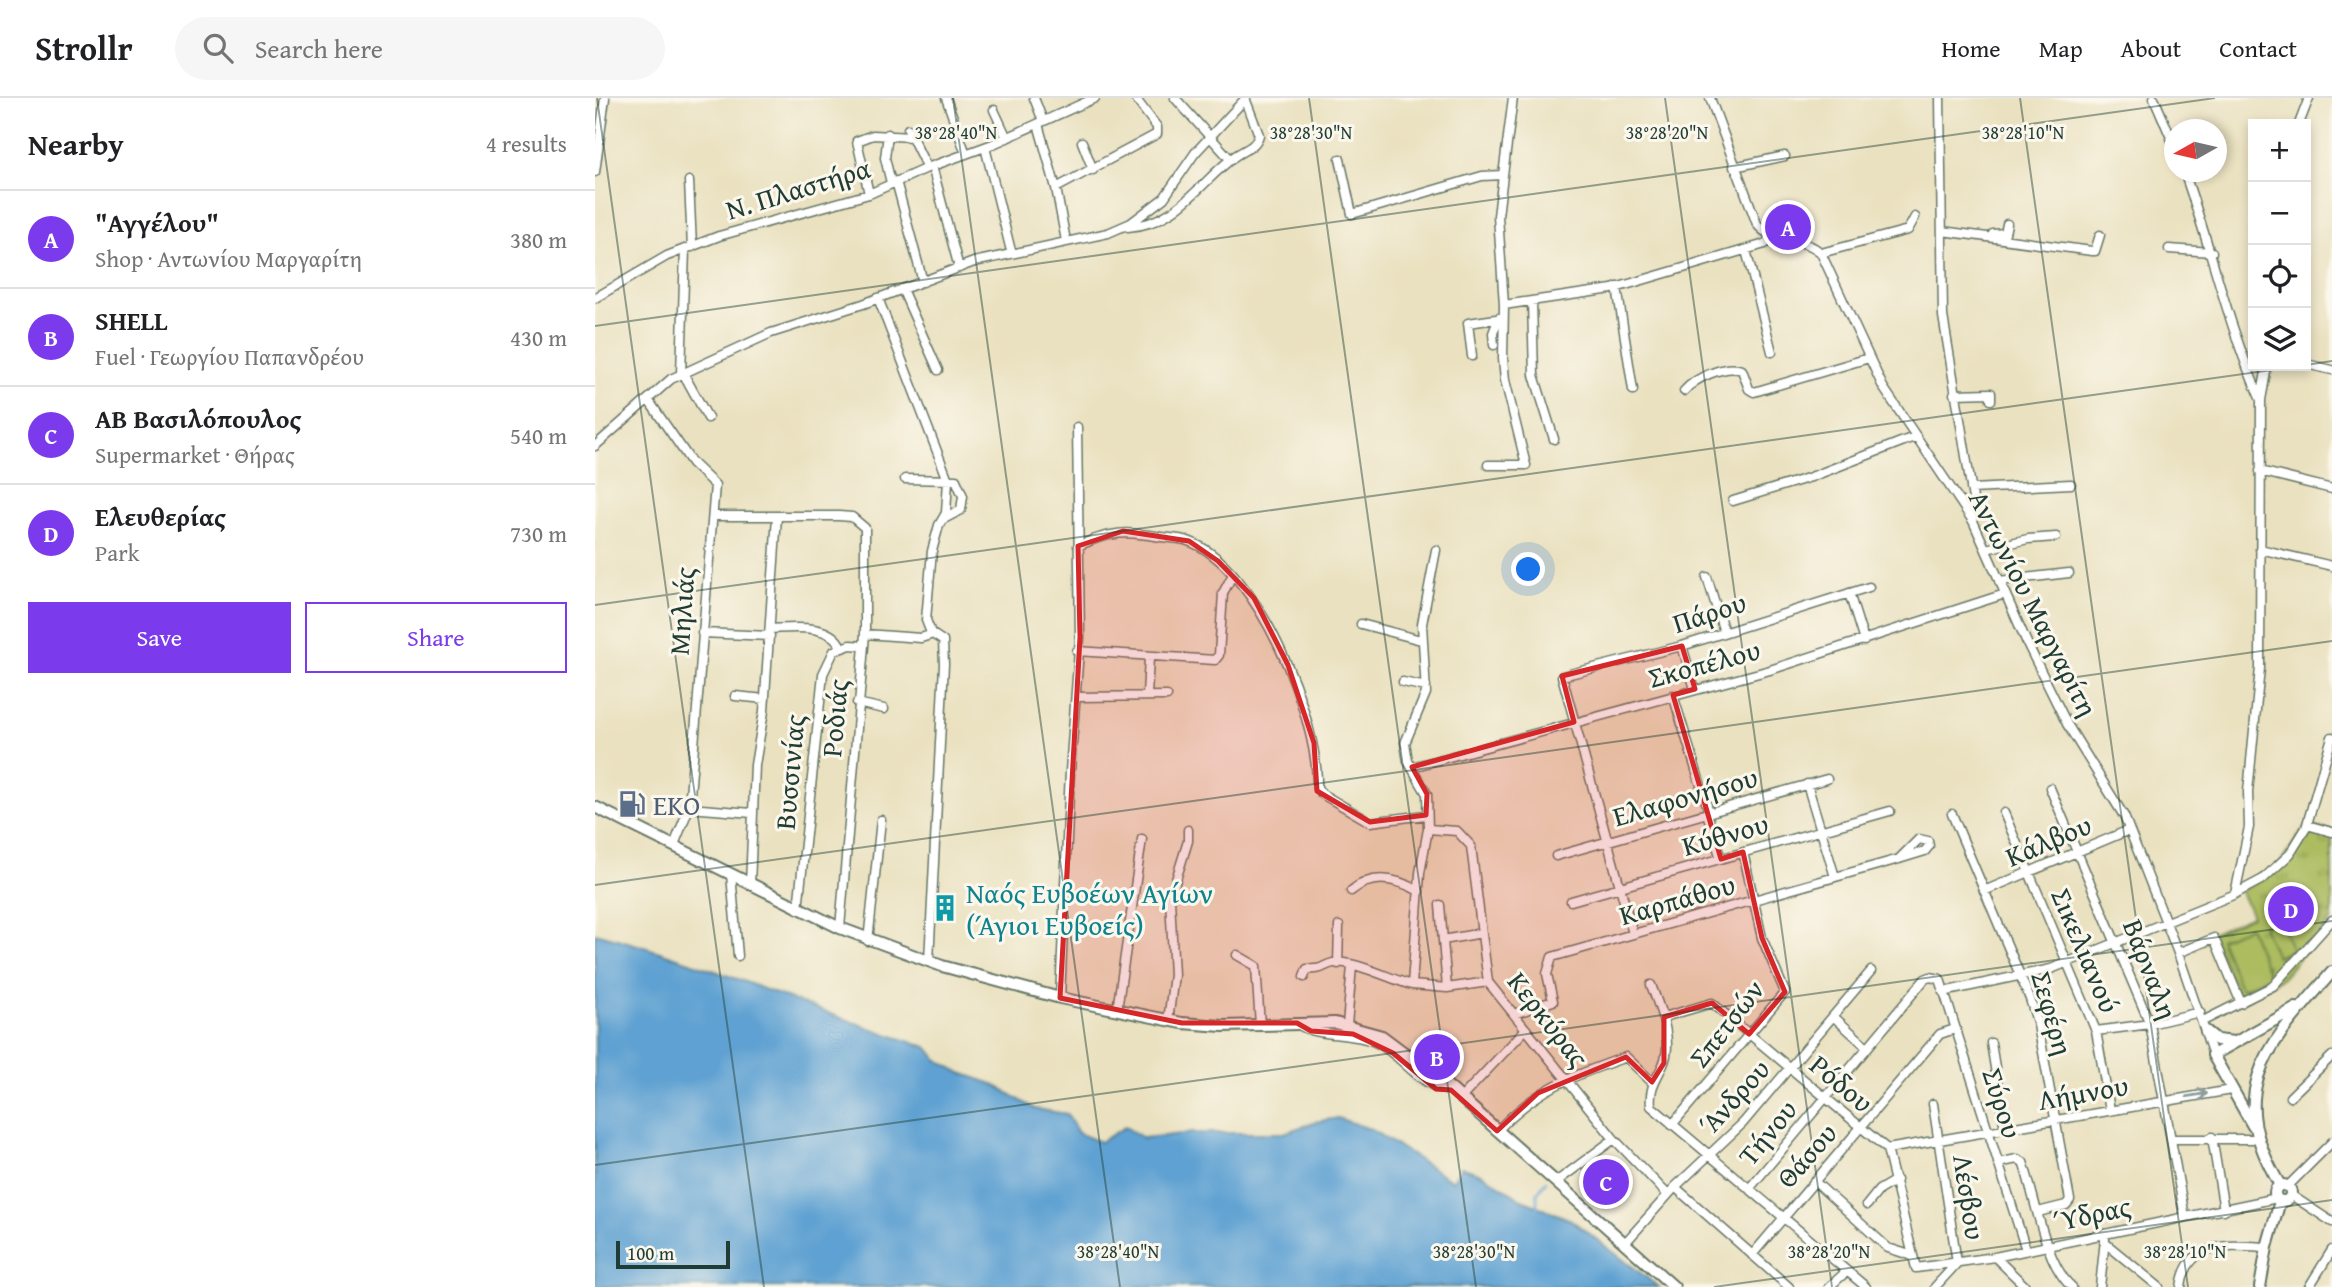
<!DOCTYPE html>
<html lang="en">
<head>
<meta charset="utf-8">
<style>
	body { margin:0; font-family:"Gentium Book Plus",serif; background:#f6f6f6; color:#202124 }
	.controls { position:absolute; right:21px; top:21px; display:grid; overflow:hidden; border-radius:0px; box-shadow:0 4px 10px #0003 }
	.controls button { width:63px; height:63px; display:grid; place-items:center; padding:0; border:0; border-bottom:2px solid #e0e0e0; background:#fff; color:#202124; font:35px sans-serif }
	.compass { position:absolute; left:1569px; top:21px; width:63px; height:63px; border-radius:50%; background:#fff; box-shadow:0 4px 10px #0003; rotate:262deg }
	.scale { position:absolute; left:21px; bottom:18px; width:114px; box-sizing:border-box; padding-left:7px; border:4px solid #1f3d34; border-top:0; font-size:19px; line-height:24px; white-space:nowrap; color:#1f3d34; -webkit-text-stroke:5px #fbf7ec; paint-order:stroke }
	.you { position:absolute; left:934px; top:472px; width:24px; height:24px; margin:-18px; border:5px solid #fff; border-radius:50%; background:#1a73e8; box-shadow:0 0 0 10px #1a73e833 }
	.badge { display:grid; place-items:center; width:46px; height:46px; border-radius:50%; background:#7c3aed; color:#fff; font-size:23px; font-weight:700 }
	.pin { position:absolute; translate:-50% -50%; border:4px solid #fff; box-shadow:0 2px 7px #0006 }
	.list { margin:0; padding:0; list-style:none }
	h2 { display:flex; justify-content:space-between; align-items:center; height:91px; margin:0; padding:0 28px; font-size:30px }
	h2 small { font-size:23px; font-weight:400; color:#757577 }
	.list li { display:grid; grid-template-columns:46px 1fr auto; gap:21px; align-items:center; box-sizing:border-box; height:98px; padding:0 28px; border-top:2px solid #e0e0e0 }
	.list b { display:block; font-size:26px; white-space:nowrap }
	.list p { margin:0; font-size:23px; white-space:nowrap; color:#757577 }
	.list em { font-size:23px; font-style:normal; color:#757577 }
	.actions { display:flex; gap:14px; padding:21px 28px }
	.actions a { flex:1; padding:16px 0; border:2px solid #7c3aed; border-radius:0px; text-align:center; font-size:24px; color:#7c3aed }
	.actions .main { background:#7c3aed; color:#fff }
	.icon { flex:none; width:38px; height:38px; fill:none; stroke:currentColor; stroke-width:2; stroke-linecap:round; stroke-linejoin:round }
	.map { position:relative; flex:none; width:1737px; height:1189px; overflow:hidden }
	header { display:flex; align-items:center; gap:42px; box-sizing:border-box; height:98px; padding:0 35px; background:#fff; border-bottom:2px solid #e0e0e0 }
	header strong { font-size:33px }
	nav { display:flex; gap:38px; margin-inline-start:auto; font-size:24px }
	.search { width:490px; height:63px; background:#f6f6f6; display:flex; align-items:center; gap:18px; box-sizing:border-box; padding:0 24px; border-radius:38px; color:#757577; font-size:26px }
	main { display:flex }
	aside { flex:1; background:#fff }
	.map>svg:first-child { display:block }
	.park { fill:url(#park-tufts); stroke:#667c4a; stroke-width:2 }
	.pitch { fill:#acbc5f; stroke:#667c4a; stroke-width:2 }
	.water { fill:#5ea1d2; stroke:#3e6f83; stroke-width:2 }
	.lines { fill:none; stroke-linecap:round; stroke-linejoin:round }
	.stream { stroke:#5ea1d2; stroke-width:2.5 }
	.minor-casing { stroke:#667665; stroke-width:11 }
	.major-casing { stroke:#667665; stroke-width:14 }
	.minor { stroke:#fff; stroke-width:8 }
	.major { stroke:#fff; stroke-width:10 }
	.oneway { stroke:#8f9e9a }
	.marked { fill:#d62828; fill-opacity:0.2; stroke:#d62828; stroke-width:5; stroke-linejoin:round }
	.ticks { fill:none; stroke:#1f3d34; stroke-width:2; stroke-opacity:0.45 }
	.labels { text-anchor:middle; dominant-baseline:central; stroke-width:6; stroke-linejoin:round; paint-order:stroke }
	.street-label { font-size:28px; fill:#1f3d34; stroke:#fbf7ec }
	.service-label { font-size:28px; fill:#4e5e75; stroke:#fbf7ec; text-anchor:start }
	.culture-label { font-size:28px; fill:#0d838f; stroke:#fbf7ec; text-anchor:start }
	.ticks-label { font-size:18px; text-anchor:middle; fill:#1f3d34; stroke:#fbf7ec; stroke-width:6; stroke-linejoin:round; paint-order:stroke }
</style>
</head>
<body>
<header>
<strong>Strollr</strong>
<div class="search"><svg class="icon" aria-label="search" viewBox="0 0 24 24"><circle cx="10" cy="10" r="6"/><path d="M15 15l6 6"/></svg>Search here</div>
<nav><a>Home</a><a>Map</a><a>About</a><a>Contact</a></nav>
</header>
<main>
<aside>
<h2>Nearby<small>4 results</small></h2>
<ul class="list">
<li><span class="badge">A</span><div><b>&quot;Αγγέλου&quot;</b><p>Shop · Αντωνίου Μαργαρίτη</p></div><em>380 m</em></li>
<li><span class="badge">B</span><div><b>SHELL</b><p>Fuel · Γεωργίου Παπανδρέου</p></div><em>430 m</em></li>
<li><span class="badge">C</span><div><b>ΑΒ Βασιλόπουλος</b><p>Supermarket · Θήρας</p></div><em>540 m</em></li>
<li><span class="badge">D</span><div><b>Ελευθερίας</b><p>Park</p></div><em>730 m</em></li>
</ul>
<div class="actions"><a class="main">Save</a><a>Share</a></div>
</aside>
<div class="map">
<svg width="1737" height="1189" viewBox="0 0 1737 1189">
	<defs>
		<pattern id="park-tufts" width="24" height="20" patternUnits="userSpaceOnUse" patternTransform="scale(1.75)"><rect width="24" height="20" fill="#acbc5f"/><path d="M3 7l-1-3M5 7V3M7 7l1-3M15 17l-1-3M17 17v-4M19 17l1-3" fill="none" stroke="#8b9a4f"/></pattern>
	</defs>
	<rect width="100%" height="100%" fill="#fbf7ec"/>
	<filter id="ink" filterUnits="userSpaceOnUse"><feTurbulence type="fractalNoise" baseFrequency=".0143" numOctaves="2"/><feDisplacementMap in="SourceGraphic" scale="14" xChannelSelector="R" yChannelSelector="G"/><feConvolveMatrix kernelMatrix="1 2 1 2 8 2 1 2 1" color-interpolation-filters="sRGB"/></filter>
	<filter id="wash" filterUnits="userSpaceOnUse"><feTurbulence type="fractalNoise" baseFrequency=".00686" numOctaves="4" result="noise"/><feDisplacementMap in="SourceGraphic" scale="28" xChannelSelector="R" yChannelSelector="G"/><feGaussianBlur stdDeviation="1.57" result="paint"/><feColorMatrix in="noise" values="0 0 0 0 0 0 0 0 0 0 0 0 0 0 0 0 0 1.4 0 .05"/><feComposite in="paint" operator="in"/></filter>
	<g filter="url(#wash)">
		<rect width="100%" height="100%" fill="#eae1c0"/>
		<path class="park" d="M1712,727L1737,734V822L1688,879L1646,905L1619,841L1592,851L1591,847L1657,818L1646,794L1680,772Z"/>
		<path class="pitch" d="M1684,821L1697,852L1681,859L1668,828Z
			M1654,829L1675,879L1646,891L1625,841Z"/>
		<path class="water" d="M0,835C113,864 220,915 332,949L343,962L366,975L398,986L440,1011L472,1016L483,1035L505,1044L530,1029L548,1040L598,1035H689L720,1024L743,1020L775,1031L858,1083L866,1069L889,1077L927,1102L976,1122L1064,1189H0Z"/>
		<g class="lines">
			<path class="stream" d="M942,1109V1095L951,1083"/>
		</g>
	</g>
	<g filter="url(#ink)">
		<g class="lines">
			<defs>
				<path id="minor" d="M351,0L371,56
					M439,0L448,23
					M580,0L636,62
					M1115,0L1162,126C1177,147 1208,137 1226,155L1288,289L1378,423L1433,547L1472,626L1529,718L1583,855L1618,957
					M1345,0L1348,218L1379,407L1378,423
					M1559,0L1580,49
					M399,12L412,40
					M443,26L461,90L471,143
					M1704,26L1714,0
					M313,31L332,70
					M293,36L290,60L296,85
					M487,44L498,72
					M390,49L416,153
					M745,61L757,116L887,78L908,77L903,118L909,207L908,260L910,282L931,367H893
					M337,68L364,170
					M1139,69L1190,58
					M0,74L10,0
					M1589,74C1616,148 1633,230 1666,302L1665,570L1653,694L1654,729L1640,796
					M908,77L918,0
					M94,83L97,149
					M301,83L328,184
					M461,90L562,36V29L540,0
					M274,96L262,43L278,37L317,39
					M533,129C582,126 605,84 640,58C650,51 661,49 664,37L650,0
					M1347,133L1497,153H1500L1505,137
					M1398,136L1410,135L1412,126
					M1574,151L1617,154
					M1151,152L1177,254
					M1226,155L1313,132L1320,119
					M1022,189L1038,292
					M307,191L343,272
					M0,200L72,158L124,138L274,96L332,70L398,46L500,0
					M283,200L353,382L351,415L344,427L337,453L331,522L336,535L348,543L349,566L334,863
					M937,203L939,277L959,341
					M909,207L1017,191L1170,146L1177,138
					M899,247L898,235L904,220
					M877,258L873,225L908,220
					M1711,266L1737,272
					M88,275L113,320
					M86,276L90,151
					M1089,293C1100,280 1130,266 1147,272L1154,291L1159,294L1274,260
					M1359,296L1396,295V302
					M1666,302L1672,268
					M54,303L97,365L120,387L94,710L79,747
					M0,348L76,281L176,235L268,206L379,164L513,135L536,125L569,100L600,55L651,0
					M1665,373L1737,391
					M310,381L361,382L368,398L366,412L349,421
					M1376,391L1476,386
					M1138,403L1216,379L1319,339
					M118,418H244L257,419L270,430V536L245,830
					M483,448C516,433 531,433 566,439C574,440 585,440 593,443C663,467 724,621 722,690L727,696L775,724L831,717
					M1391,451L1433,441L1461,439
					M1665,451L1737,468
					M841,452L827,526L831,595L810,645L813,663L832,696L833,731L825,775L817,887L852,890L893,884
					M1112,479L1129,534
					M1404,483L1474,475
					M1254,495L1269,543
					M766,526L826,542
					M176,531C198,530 236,525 246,549
					M107,535L175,538
					M270,536L326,540L338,536
					M1087,548L1100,591
					M482,553L620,562L624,557L628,495L637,478
					M808,584L831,589
					M1078,597L1114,714
					M140,598L170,601
					M552,598L554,559
					M481,599L572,598
					M262,605L289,611
					M817,669L1175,572L1410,496
					M1212,686L1240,779
					M1455,690L1555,926L1590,1119
					M94,710L157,715
					M1112,715L1126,761
					M1409,715L1501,933L1515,1012
					M1357,716L1435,901L1443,927L1475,1102L1471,1107L1443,1114
					M1712,727L1737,734
					M833,731L862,733L876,748L893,884L1019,1041L1073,1097
					M961,758L1232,681
					M136,776L143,858
					M155,787L160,667L169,613L182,418
					M756,793C777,775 801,780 824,793
					M1389,793L1534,732
					M976,803L1295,713
					M845,807L852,890
					M203,811L228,576L239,553L255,547L269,548
					M1038,836L967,578L1087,548L1274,489
					M848,842L887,835
					M273,843L286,722
					M1583,855L1619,840L1646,905
					M642,857L661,868L665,927
					M743,866L744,828
					M709,879L712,871C729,872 726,868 738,865C757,861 797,882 817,887
					M1056,887C1065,911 1079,942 1068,967C1061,982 1054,990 1056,1008L1271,1189
					M1348,894L1456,871L1638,797L1668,781L1695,756L1711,730L1737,639
					M465,900L475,673L485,539L482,329
					M522,912L547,741
					M919,916L958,903L952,876L957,859L1304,761L1330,753L1334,748L1333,743L1324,741L1304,761
					M1238,918L1272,949
					M1069,919L1117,905L1292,1051L1321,1170L1400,1159L1682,1100
					M573,923L579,877L575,801L593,743V732
					M1608,923L1678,888L1737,822
					M704,927C726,940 758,933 784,946C809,959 826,991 856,992
					M752,927L757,868
					M1501,933L1555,926L1605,914
					M1396,945L1410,1031
					M1695,999L1737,958
					M866,1000L931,931
					M1338,1006L1362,1165L1340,1189
					M1077,1027L1190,894L1167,840L1148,754
					M902,1033C942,990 977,978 1031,959L1057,984
					M1617,1039L1629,1112
					M1576,1041H1657
					M1292,1051L1636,992
					M1403,1065L1422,1061L1428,1064C1440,1098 1450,1167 1477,1189
					M1219,1083L1293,1150L1318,1158
					M961,1084L1019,1041
					M1693,1088L1737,1044
					M1080,1089L1194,1189
					M1154,1091L1330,881L1335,879L1345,881L1431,1152
					M1696,1097L1737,1124
					M1272,1107L1284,1092L1301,1082
					M1509,1144L1564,1189
					M1030,1145L1080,1089L1148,1025L1276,873
					M1157,1157L1345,936L1360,931
					M1400,1159L1431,1189
					M1234,1189L1252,1173
					M1505,1189L1510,1141
					M1586,1189C1592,1142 1634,1147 1672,1149
					M1714,1189L1737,1152"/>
				<path id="major" d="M0,709L245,830L347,868L465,900L587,925L628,928L740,925L787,938L847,983L1079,1189
					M1611,933L1622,942L1639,944
					M1658,1028L1618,957L1701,910
					M1680 1095a8 8 0 1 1 16 0a8 8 0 1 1-16 0Z
					M1685,1087C1627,990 1674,947 1737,874
					M1665,1189L1672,1149L1685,1103"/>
			</defs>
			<use href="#minor" class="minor-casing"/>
			<use href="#major" class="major-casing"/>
			<use href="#minor" class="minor"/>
			<use href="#major" class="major"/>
		</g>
		<defs><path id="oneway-shaft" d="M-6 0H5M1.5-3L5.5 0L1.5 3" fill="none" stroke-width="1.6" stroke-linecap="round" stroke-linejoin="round" transform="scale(1.75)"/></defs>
		<use class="oneway" href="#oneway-shaft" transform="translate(1602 997) rotate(-9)"/>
	</g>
	<path class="marked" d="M528,433L594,443L623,463L659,500L693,567L719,645L722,693L775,724L831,717L832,696L817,669L979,624L967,578L1087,548L1100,591L1078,597L1126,761L1148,754L1167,840L1190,894L1154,936L1117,905L1069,919V965L1057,984L1031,959L943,995L902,1033L856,992L841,991L798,955L758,936L716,933L702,925H587L465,900L485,539L483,448Z"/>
	<path class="ticks" d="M2,0L169,1189M358,0L525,1189M714,0L881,1189M1070,0L1237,1189M1425,0L1593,1189M0,228L1620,0M1711,267L1737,263M0,507L1705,268M0,787L1737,543M0,1067L1737,823M1119,1189L1737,1102"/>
	<defs>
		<symbol id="fuel-bare" viewBox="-9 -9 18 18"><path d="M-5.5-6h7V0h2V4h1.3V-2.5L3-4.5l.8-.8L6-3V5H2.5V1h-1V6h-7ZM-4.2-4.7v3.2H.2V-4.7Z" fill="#5c6f8a" stroke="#fbf7ec" stroke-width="2.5" paint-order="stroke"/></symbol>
		<symbol id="building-bare" viewBox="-9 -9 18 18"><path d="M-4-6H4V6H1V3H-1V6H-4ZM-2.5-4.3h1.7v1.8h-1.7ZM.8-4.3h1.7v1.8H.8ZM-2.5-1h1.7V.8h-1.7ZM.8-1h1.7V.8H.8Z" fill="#0f9aa8" stroke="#fbf7ec" stroke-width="2.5" paint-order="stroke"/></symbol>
	</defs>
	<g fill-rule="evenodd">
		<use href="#fuel-bare" x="18" y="687" width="38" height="38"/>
		<use href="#building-bare" x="331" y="791" width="38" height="38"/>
	</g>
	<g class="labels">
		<g class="street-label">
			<text transform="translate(203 90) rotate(-17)">Ν. Πλαστήρα</text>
			<text transform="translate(1439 505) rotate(63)">Αντωνίου Μαργαρίτη</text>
			<text transform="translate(86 513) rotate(-86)">Μηλιάς</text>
			<text transform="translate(1114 514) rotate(-18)">Πάρου</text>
			<text transform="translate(1109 565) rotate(-15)">Σκοπέλου</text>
			<text transform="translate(239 620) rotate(-85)">Ροδιάς</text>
			<text transform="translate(194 674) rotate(-85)">Βυσσινίας</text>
			<text transform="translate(1090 698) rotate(-16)">Ελαφονήσου</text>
			<text transform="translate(1130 736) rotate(-16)">Κύθνου</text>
			<text transform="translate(1453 742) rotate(-23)">Κάλβου</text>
			<text transform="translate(1082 801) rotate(-16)">Καρπάθου</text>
			<text transform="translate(1491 852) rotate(67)">Σικελιανού</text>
			<text transform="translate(1556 871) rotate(69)">Βάρναλη</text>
			<text transform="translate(1458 915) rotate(74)">Σεφέρη</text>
			<text transform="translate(954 921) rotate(52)">Κερκύρας</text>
			<text transform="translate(1131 925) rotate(-52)">Σπετσών</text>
			<text transform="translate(1247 985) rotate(40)">Ρόδου</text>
			<text transform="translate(1488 994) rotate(-10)">Λήμνου</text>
			<text transform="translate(1139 998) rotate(-48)">Άνδρου</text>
			<text transform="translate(1408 1005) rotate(72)">Σύρου</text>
			<text transform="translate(1172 1034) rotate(-51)">Τήνου</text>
			<text transform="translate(1211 1057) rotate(-49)">Θάσου</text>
			<text transform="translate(1375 1099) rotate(81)">Λέσβου</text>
			<text transform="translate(1497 1115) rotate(-12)">Ύδρας</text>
		</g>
		<g class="service-label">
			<text x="58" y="706">ΕΚΟ</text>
		</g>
		<g class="culture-label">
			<text x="371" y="794">Ναός Ευβοέων Αγίων<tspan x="371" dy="32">(Άγιοι Ευβοείς)</tspan></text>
		</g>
	</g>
	<g class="ticks-label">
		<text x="361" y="41">38°28'40"N</text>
		<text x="716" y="41">38°28'30"N</text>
		<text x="1072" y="41">38°28'20"N</text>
		<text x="1428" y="41">38°28'10"N</text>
		<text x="523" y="1160">38°28'40"N</text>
		<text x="879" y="1160">38°28'30"N</text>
		<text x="1234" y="1160">38°28'20"N</text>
		<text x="1590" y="1160">38°28'10"N</text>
	</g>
</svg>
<div class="controls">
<button>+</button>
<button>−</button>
<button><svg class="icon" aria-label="locate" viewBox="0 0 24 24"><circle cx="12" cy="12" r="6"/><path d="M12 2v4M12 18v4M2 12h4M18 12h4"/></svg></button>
<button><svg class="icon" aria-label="layers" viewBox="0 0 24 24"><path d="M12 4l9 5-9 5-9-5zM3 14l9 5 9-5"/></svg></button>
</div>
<svg class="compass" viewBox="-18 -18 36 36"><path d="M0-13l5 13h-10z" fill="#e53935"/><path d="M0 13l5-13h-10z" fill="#757577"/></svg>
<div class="scale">100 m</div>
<div class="you"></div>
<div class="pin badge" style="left:1193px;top:129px">A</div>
<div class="pin badge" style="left:842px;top:959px">B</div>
<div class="pin badge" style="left:1011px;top:1084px">C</div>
<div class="pin badge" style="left:1696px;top:811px">D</div>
</div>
</main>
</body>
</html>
